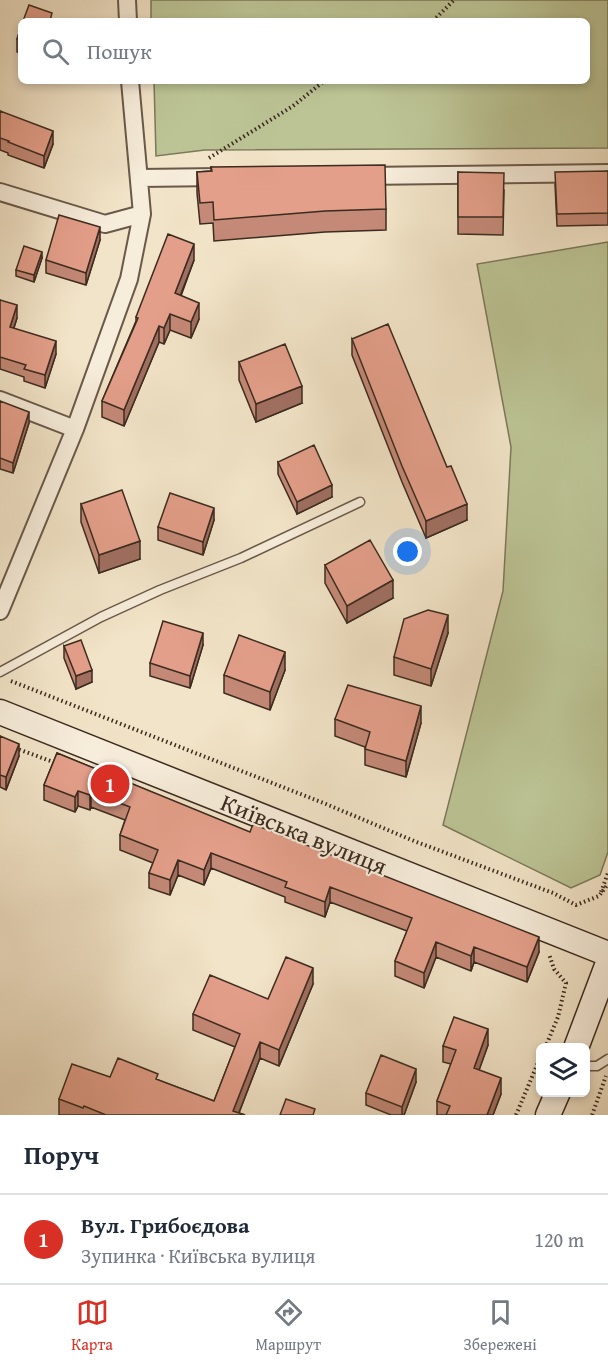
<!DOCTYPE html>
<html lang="uk">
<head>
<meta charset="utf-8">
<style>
	body { margin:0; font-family:"Gentium Book Plus",serif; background:#f6f6f7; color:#1f2937 }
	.controls { position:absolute; right:18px; bottom:18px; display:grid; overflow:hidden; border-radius:9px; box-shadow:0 3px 9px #0003 }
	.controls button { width:54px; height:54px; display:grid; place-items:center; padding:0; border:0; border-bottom:2px solid #e0e1e3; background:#fff; color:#1f2937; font:30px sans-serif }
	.you { position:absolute; left:408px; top:552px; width:21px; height:21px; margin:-15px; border:4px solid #fff; border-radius:50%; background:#1a73e8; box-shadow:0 0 0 9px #1a73e833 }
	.badge { display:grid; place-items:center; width:39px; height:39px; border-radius:50%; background:#d93025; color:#fff; font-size:20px; font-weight:700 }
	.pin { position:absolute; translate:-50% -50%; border:3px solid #fff; box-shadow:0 2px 6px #0006 }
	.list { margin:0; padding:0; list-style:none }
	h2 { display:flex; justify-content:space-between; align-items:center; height:78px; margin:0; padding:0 24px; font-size:26px }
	h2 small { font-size:20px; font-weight:400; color:#747a83 }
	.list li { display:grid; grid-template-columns:39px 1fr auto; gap:18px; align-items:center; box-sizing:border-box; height:90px; padding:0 24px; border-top:2px solid #e0e1e3 }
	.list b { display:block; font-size:22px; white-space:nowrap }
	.list p { margin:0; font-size:20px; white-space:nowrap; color:#747a83 }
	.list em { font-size:20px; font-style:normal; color:#747a83 }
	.icon { flex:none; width:33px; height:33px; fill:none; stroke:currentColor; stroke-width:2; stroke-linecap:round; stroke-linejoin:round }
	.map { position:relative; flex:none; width:608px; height:1115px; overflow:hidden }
	.search { position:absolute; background:#fff; box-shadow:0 3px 9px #0003; left:18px; right:18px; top:18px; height:66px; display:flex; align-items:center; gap:15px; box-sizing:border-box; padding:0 21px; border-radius:9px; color:#747a83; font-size:22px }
	.sheet { height:168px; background:#fff }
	nav { display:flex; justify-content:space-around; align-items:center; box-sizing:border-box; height:84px; border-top:2px solid #e0e1e3; background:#fff; font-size:16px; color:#747a83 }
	nav a { display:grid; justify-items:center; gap:3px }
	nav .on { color:#d93025 }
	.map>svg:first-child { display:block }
	.green { fill:#bcc495; stroke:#7c785a; stroke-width:1.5 }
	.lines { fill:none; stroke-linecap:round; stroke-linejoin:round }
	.lane-casing { stroke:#6a594a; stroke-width:11 }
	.street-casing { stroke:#6a594a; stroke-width:20 }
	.secondary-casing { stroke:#3c2b20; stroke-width:27 }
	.path { stroke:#3c2b20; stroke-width:4; stroke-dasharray:1.5 3; stroke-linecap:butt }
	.lane { stroke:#f7eddb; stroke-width:8 }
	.street { stroke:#f7eddb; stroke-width:16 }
	.secondary { stroke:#f7eddb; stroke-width:24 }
	.wall { fill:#c48977; stroke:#3c2b20; stroke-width:1.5 }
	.shaded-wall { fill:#a06f61; stroke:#3c2b20; stroke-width:1.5 }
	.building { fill:#e49f8a; stroke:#3c2b20; stroke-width:1.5 }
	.labels { text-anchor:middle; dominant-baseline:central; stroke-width:4.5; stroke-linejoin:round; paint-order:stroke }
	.street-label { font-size:24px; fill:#3c2b20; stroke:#f7eddb }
</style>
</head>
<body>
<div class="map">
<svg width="608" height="1115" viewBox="0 0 608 1115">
	<rect width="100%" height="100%" fill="#f2e4c8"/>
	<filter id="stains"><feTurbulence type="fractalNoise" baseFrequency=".00333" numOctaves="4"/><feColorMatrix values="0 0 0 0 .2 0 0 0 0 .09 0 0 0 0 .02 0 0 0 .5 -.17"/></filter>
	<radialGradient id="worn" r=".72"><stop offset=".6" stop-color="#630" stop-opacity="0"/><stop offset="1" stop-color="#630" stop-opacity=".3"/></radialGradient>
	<path class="green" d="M151,0H608V148L205,150L156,156L154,81H587V21H151Z
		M608,242V852L600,875L571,888L443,825L503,591L511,447L477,264Z"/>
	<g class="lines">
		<defs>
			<path id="lane" d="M0,672L101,617L160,590L241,558L360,502
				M586,1066H597L608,1059"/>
			<path id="street" d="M127,0L128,21
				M363,176L608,173
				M140,178L220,177
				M0,192L105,224L142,214
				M0,400L75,429
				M0,611L75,429L129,279L142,214L130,81"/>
			<path id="secondary" d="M0,712L608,954
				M576,1048L608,963
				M548,1115L558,1092"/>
		</defs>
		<use href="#lane" class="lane-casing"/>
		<use href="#street" class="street-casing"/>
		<use href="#secondary" class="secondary-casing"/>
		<path class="path" d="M433,21L454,0
			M209,158L293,106L324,81
			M11,681L326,804L414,841L553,893L576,905L599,896L608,884
			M15,748L56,763
			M601,892L608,873
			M545,1048L558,1017L566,983L554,969L549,954
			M516,1115L540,1058
			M592,1115L606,1076"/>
		<use href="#lane" class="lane"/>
		<use href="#street" class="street"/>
		<use href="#secondary" class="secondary"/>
	</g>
	<path class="wall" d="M21,27V53L17,52V39Z
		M0,111L53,144L44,168L8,155V153L0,150Z
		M211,167L386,209V230L325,232L214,241L213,223L200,224L197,193V172L211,171Z
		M608,171V225L557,226L555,184Z
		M458,172L504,190L503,235L458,234Z
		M100,240L86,285L46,273V260Z
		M42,258L34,282L16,276V270Z
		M194,260L181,296L199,319L191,338L170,330L164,344L159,342L124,426L102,417V401L136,321V317Z
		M0,300L17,318L14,328L56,354L45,388L24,381V377L0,369Z
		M352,339L467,520L426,538L402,482L352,355Z
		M239,362L302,403L256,422L239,380Z
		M0,401L29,423L13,473L0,469Z
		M278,462L332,497L297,514L278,474Z
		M81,504L140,559L99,573L81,522Z
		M214,520L203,555L158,540V527Z
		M325,565L393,598L347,623L325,583Z
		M448,633L431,686L394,675V657Z
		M203,645L190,688L150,676V663Z
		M64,646L92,682L76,689L64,658Z
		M285,670L270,710L224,693V675Z
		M335,719L421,723L406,777L365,765V747L335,736Z
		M0,736L19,756L6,790L0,787Z
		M57,753L539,952L527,982L474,962L471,971L436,957L424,988L395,976V961L407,931L330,902L325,917L285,902V897L211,868L204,885L178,875L170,895L149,888V873L153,863L120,850V835L125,820L91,807L90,810L78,806L75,812L44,800V785Z
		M313,984L279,1066L260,1058L239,1113L245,1115H59V1099L110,1077L158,1080L214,1101L235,1047L193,1030V1014L268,999Z
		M488,1045L479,1070L501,1094L493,1115H437V1101L451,1064L443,1062V1046Z
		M416,1082L404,1115H391L366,1105V1093Z"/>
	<path class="shaded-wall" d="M53,131V144L44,168V156Z
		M100,227V240L86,285V273Z
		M194,244V260L175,309V293Z
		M42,252V258L34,282V275Z
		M199,303V319L191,338V322Z
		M17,305V318L10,339V327Z
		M170,314V330L164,344V328Z
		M159,326V342L124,426V410Z
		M56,341V354L45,388V375Z
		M302,386V403L256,422V404Z
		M29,412V423L13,473V463Z
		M332,485V497L297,514V502Z
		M467,504V520L426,538V521Z
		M214,508V520L203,555V542Z
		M140,541V559L99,573V555Z
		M393,580V598L347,623V606Z
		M448,615V633L431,686V669Z
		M203,633V645L190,688V676Z
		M285,652V670L270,710V692Z
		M92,670V682L76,689V676Z
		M421,706V723L406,777V761Z
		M19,744V756L6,790V777Z
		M78,791V806L75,812V797Z
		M91,792V807L90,810V795Z
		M211,853V868L204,885V870Z
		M178,860V875L170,895V880Z
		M330,887V902L325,917V902Z
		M539,937V952L527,982V967Z
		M436,942V957L424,988V973Z
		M474,947V962L471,971V956Z
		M313,968V984L279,1066V1050Z
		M488,1029V1045L474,1084V1068Z
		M260,1042V1058L238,1115L233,1111Z
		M416,1069V1082L404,1115H402V1107Z
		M501,1078V1094L493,1115H487Z"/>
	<path class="building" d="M29,5L52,13L50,21H23Z
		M21,27V41L17,39Z
		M0,111L53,131L44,156L8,142L9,141L0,138Z
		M385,165L386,209L325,211L214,220L213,202L200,203L197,172L212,171L211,167Z
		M608,171V213L557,214L555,172Z
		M458,172L504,173L503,217H458Z
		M59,215L100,227L86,273L46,260Z
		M168,234L194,244L175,293L199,303L191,322L170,314L164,328L159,326L124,410L102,401L138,318L136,317Z
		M24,246L42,252L34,275L16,270Z
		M0,300L17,305L10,327L56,341L45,375L24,369L26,365L0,357Z
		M388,324L447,467L451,466L467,504L426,521L402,466L352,339Z
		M285,344L302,386L256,404L239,362Z
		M0,401L29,412L13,463L0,458Z
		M314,445L332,485L297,502L278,462Z
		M122,490L140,541L99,555L81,504Z
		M170,493L214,508L203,542L158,527Z
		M370,540L393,580L347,606L325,565Z
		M428,610L448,615L431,669L394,657L404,619Z
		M163,621L203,633L190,676L150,663Z
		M239,635L285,652L270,692L224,675Z
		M81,640L92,670L76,676L64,646Z
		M348,685L421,706L406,761L365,749L370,732L335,719Z
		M0,736L19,744L6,777L0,775Z
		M57,753L250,832L253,824L539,937L527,967L474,947L471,956L436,942L424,973L395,961L412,918L330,887L325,902L285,887L287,882L211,853L204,870L178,860L170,880L149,873L158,850L120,835L130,807L91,792L90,795L78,791L75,797L44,785Z
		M286,957L313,968L279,1050L260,1042L233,1111L245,1115H106L84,1106L83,1108L59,1099L72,1064L110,1077L118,1058L158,1074L156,1079L214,1101L240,1034L193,1014L210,975L268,999Z
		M454,1017L488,1029L474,1068L501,1078L487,1115H446L450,1106L437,1101L456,1050L443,1046Z
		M381,1055L416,1069L402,1107L366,1093Z
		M286,1099L315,1109L313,1115H280Z"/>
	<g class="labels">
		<g class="street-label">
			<text transform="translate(304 834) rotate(22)">Київська вулиця</text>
		</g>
	</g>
	<rect width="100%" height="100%" filter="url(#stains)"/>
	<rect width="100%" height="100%" fill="url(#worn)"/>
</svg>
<div class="controls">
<button><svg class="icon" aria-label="layers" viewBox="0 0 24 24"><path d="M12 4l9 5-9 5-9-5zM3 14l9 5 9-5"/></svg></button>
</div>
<div class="you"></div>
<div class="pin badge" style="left:110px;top:784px">1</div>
<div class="search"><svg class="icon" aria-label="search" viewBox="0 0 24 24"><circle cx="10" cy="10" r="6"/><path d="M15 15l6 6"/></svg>Пошук</div>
</div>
<section class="sheet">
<h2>Поруч<small></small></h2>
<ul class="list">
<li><span class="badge">1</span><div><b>Вул. Грибоєдова</b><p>Зупинка · Київська вулиця</p></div><em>120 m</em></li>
</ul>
</section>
<nav>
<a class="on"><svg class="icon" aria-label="map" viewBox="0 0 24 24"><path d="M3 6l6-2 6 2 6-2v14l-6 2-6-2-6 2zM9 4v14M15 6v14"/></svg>Карта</a>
<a><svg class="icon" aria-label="directions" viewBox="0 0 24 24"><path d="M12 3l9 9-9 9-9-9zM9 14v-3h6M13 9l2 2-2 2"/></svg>Маршрут</a>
<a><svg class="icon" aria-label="saved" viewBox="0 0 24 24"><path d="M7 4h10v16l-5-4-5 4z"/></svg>Збережені</a>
</nav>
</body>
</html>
